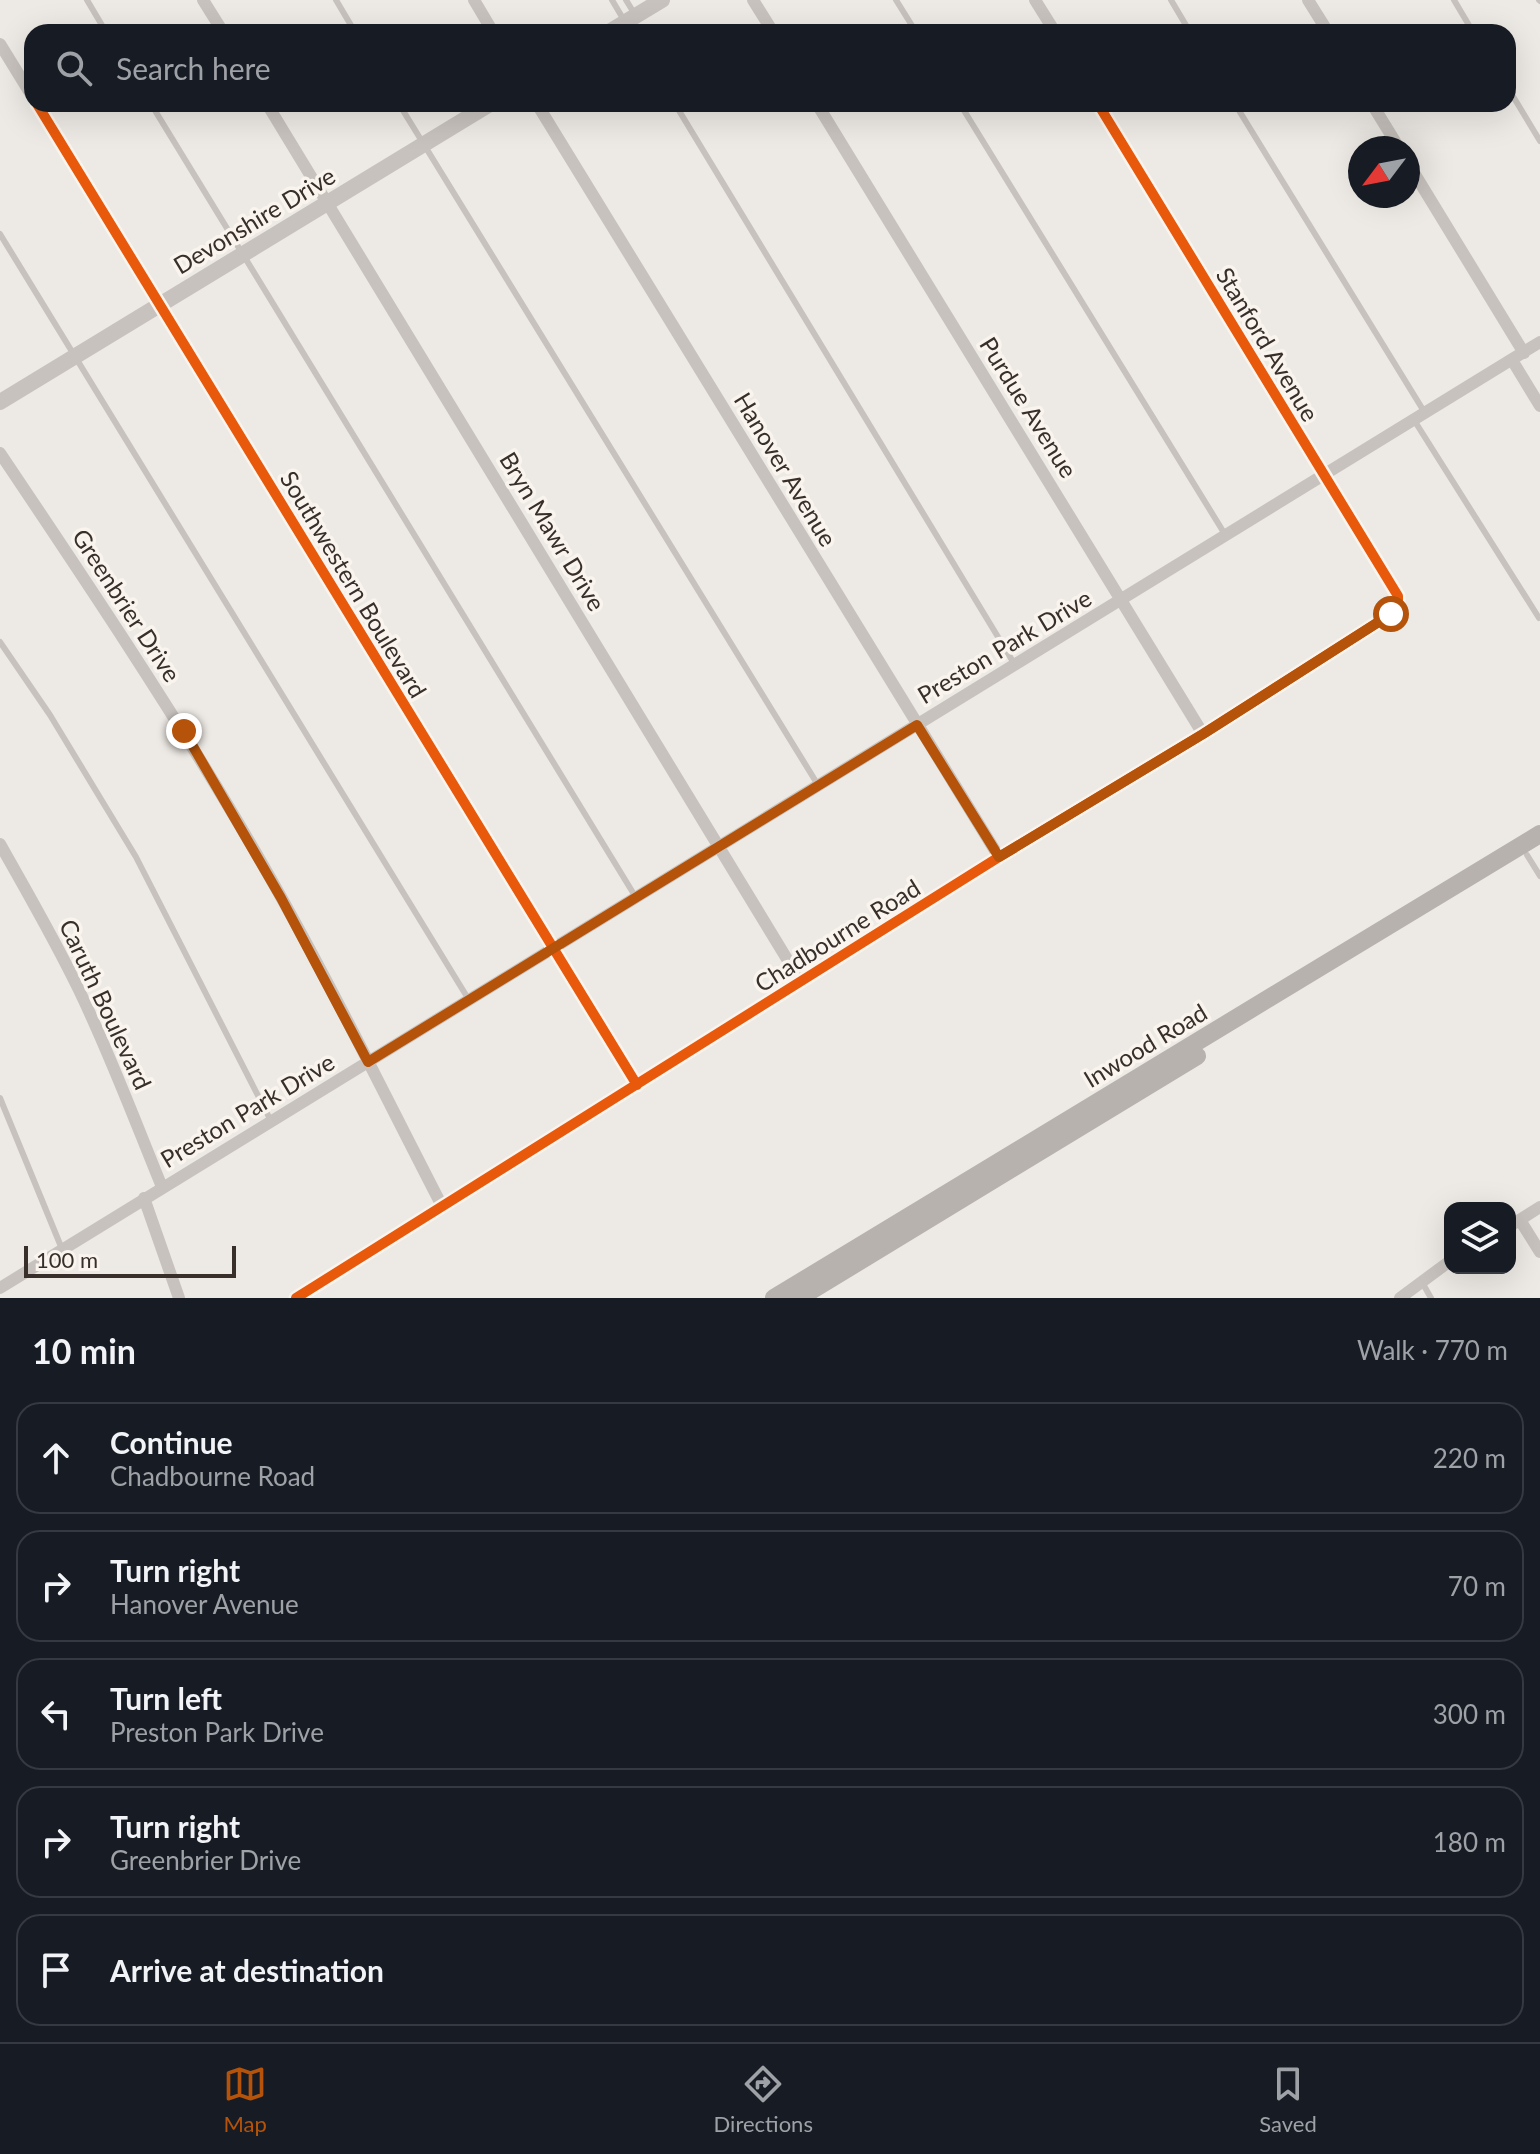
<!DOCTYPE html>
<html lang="en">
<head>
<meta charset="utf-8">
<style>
	body { margin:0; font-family:Lato,sans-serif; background:#242831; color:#f1f3f6 }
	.controls { position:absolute; right:24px; bottom:24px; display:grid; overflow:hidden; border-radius:16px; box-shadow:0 8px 32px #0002 }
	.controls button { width:72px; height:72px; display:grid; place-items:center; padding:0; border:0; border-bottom:2px solid #363941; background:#171b24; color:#f1f3f6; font:40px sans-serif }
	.compass { position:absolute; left:1348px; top:136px; width:72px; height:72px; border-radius:50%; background:#171b24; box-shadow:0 8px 32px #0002; rotate:238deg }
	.scale { position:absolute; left:24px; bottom:20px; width:212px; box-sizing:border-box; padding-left:8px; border:4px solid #382f2b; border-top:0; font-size:22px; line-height:28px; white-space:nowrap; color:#382f2b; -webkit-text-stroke:6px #f9f4ed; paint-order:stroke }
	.stop { position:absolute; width:24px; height:24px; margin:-18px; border:6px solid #b45309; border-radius:50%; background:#fff }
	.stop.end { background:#b45309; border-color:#fff; box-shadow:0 2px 8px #0008 }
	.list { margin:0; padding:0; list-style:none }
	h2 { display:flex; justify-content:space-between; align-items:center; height:104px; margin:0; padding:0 32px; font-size:34px }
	h2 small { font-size:26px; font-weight:400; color:#9ea1a6 }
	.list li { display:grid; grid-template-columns:52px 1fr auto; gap:24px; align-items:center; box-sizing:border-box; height:112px; margin:0 16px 16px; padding:0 16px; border:2px solid #363941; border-radius:24px }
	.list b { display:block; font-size:30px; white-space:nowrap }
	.list p { margin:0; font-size:26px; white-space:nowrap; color:#9ea1a6 }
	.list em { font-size:26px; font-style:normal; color:#9ea1a6 }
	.icon { flex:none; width:44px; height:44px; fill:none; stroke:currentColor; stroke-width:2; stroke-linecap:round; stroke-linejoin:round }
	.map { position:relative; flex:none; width:1540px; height:1298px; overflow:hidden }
	.search { position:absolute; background:#171b24; box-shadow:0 8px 32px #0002; left:24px; right:24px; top:24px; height:88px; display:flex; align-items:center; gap:20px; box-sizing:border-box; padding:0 28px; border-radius:24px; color:#9ea1a6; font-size:30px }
	.sheet { height:744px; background:#171b24 }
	nav { display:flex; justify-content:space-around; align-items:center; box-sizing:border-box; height:112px; border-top:2px solid #363941; background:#171b24; font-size:22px; color:#9ea1a6 }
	nav a { display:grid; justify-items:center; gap:4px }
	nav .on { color:#b45309 }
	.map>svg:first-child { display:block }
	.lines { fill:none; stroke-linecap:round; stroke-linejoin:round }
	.service { stroke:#c7c2bd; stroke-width:6 }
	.minor { stroke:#c7c2bd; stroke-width:12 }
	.tertiary { stroke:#c7c2bd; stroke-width:16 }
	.secondary { stroke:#b7b2ad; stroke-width:18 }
	.cycleway-casing { stroke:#f9f4ed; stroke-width:15 }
	.cycleway { stroke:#e8590c; stroke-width:10 }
	.route { stroke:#b45309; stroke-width:10 }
	.labels { text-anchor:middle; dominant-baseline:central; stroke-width:7; stroke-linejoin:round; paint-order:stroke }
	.street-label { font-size:24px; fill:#382f2b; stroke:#f9f4ed }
</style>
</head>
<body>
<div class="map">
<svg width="1540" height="1298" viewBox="0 0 1540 1298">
	<rect width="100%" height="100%" fill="#ede9e4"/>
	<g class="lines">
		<path class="service" d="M87,0L106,32
			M336,0L355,32
			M612,0L631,32
			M626,0L634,13
			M896,0L916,32
			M1171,0L1190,32
			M1454,0L1473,32
			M1539,0L1540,1
			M1508,88L1540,141
			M151,104L635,896
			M399,104L818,785
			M675,104L1015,665
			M960,104L1226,536
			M1235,104L1425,413
			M0,234L469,1000
			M1414,420L1539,618
			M0,642L50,715L136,857L271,1121
			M1527,855L1540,876
			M0,1098L62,1249
			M1423,1284L1431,1298"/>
		<path class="minor" d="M203,0L223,32
			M474,0L493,32
			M753,0L773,32
			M1035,0L1055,32
			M1308,0L1328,32
			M0,44L32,96
			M37,104L637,1085
			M267,104L801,982
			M537,104L999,857
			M817,104L1203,734
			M1372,104L1399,148
			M1408,163L1524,353
			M1512,360L1540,406
			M0,453C86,581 171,708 249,841C319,960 379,1084 442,1206
			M0,844C27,892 55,940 79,990C110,1054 135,1121 162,1187
			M144,1198L179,1298
			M1520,1220L1540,1252
			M1510,1226L1540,1207
			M0,1288L1540,342
			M296,1298L999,857L1203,734L1391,614L1398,606V596L1098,104
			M1400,1298L1450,1261"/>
		<path class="tertiary" d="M609,32L662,0
			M0,402L490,104"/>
		<path class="secondary" d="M774,1298L1540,834
			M799,1298L1197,1056"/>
		<defs>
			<path id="cycleway" d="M37,104L637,1085
				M296,1298L999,857L1203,734L1391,614L1398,606V596L1098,104"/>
		</defs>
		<use href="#cycleway" class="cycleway-casing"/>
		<use href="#cycleway" class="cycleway"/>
	</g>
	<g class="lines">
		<path class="route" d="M184,731L281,898L368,1062L917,725L999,857L1203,734L1391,614"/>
	</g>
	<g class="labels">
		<g class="street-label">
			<text transform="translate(254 220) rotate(-31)">Devonshire Drive</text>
			<text transform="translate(1268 344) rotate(59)">Stanford Avenue</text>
			<text transform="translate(1029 407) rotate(58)">Purdue Avenue</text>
			<text transform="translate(786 469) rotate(59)">Hanover Avenue</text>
			<text transform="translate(553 531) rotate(59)">Bryn Mawr Drive</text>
			<text transform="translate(354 584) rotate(59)">Southwestern Boulevard</text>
			<text transform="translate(127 605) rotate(57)">Greenbrier Drive</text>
			<text transform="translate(1004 646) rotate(-31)">Preston Park Drive</text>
			<text transform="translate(837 935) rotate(-32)">Chadbourne Road</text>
			<text transform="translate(106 1004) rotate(65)">Caruth Boulevard</text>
			<text transform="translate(1145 1045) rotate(-31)">Inwood Road</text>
			<text transform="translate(247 1110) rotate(-31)">Preston Park Drive</text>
		</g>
	</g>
</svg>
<div class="controls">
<button><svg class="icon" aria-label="layers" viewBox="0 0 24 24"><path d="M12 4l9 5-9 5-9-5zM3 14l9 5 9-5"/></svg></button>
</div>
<svg class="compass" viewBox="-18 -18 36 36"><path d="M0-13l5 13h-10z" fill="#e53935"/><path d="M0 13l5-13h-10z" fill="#9ea1a6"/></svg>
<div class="scale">100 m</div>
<div class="stop" style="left:1391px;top:614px"></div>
<div class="stop end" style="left:184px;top:731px"></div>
<div class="search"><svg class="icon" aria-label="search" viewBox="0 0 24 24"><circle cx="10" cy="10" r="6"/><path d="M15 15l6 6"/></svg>Search here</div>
</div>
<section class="sheet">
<h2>10 min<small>Walk · 770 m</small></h2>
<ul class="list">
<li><svg class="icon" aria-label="ahead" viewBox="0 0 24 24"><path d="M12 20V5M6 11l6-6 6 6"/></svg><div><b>Continue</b><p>Chadbourne Road</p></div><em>220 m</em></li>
<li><svg class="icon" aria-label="right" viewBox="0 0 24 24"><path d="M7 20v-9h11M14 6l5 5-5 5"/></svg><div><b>Turn right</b><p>Hanover Avenue</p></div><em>70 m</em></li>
<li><svg class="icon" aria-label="left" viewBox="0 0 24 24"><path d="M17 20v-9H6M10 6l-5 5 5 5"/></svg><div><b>Turn left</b><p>Preston Park Drive</p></div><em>300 m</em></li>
<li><svg class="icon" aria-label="right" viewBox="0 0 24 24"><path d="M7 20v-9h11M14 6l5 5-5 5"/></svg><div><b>Turn right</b><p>Greenbrier Drive</p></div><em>180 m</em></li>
<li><svg class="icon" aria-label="arrive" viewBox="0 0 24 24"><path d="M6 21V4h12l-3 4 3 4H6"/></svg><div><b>Arrive at destination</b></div></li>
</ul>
</section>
<nav>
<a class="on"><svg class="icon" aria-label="map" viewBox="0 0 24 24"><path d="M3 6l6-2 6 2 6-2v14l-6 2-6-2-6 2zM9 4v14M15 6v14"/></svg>Map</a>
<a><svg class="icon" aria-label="directions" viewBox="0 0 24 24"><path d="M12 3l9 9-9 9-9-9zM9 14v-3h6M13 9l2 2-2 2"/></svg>Directions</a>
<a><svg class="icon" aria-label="saved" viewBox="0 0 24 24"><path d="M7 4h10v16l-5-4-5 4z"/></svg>Saved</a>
</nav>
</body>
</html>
